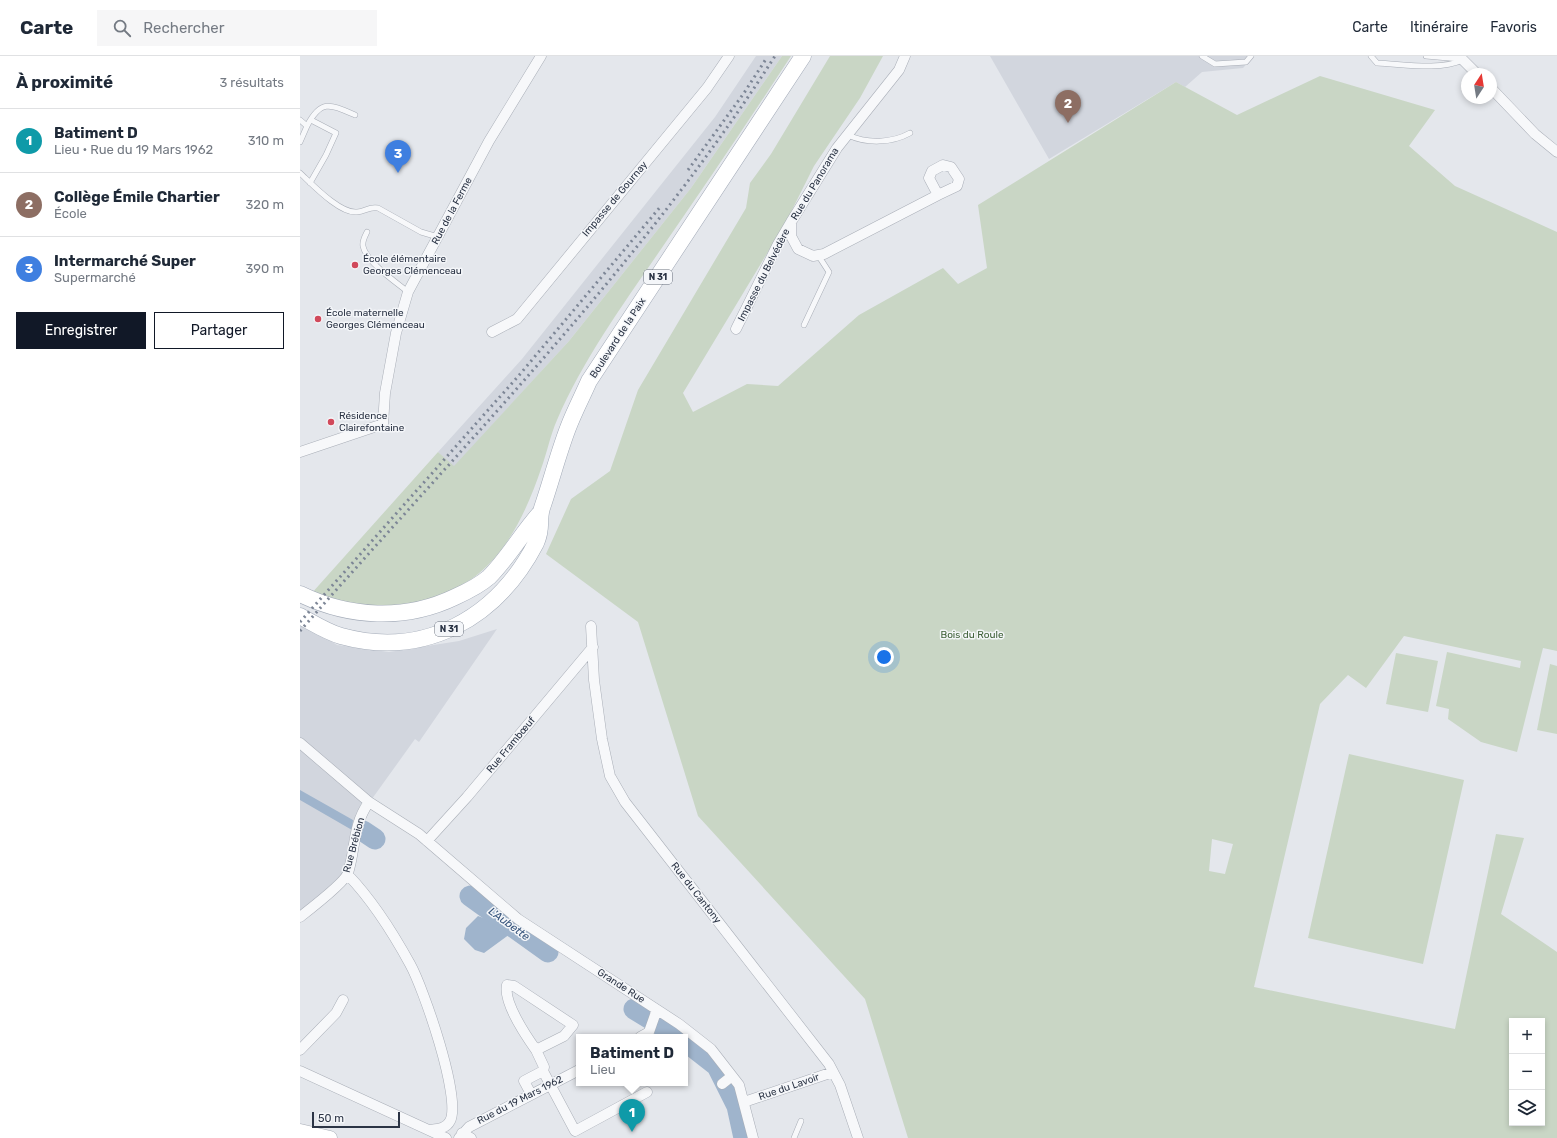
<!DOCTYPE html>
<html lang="fr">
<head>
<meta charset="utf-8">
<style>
	body { margin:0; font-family:Rubik,sans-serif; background:#f6f6f7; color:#1f2937 }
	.controls { position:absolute; right:12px; bottom:12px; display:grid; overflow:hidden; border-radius:0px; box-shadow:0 2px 6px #0003 }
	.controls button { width:36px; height:36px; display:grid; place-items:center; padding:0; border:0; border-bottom:1px solid #e0e1e3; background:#fff; color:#1f2937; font:20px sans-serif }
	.compass { position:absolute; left:1161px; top:12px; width:36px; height:36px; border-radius:50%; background:#fff; box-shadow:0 2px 6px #0003; rotate:12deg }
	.scale { position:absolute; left:12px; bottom:10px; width:88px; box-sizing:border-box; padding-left:4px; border:2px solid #2b3445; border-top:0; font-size:11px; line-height:14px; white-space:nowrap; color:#2b3445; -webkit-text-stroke:3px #f4f6f9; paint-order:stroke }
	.you { position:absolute; left:584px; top:601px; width:14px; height:14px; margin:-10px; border:3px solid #fff; border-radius:50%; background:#1a73e8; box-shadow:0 0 0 6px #1a73e833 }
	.badge { display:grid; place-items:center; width:26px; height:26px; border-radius:50%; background:#111827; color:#fff; font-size:13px; font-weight:700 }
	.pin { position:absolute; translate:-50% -33px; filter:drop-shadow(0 1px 2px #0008) }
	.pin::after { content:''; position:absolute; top:21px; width:14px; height:12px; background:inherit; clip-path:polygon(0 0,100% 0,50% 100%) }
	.popup { position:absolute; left:276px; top:978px; width:112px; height:52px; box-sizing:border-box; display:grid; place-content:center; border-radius:0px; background:#fff; filter:drop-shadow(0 1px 3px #0005); font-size:13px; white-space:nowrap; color:#747a83 }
	.popup b { font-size:15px; color:#1f2937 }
	.popup::after { content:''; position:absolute; left:50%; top:100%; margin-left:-8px; border:8px solid transparent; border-top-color:#fff }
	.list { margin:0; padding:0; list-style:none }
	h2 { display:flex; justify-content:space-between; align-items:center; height:52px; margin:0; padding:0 16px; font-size:17px }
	h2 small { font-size:13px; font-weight:400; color:#747a83 }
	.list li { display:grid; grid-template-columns:26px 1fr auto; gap:12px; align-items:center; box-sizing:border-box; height:64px; padding:0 16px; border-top:1px solid #e0e1e3 }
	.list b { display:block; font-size:15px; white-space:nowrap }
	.list p { margin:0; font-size:13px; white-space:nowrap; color:#747a83 }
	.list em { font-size:13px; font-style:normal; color:#747a83 }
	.actions { display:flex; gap:8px; padding:12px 16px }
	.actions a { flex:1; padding:9px 0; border:1px solid #111827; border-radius:0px; text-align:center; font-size:14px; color:#111827 }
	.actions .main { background:#111827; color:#fff }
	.icon { flex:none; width:22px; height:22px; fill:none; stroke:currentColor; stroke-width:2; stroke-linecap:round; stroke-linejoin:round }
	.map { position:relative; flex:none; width:1257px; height:1082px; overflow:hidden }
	header { display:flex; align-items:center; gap:24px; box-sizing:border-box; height:56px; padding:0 20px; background:#fff; border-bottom:1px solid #e0e1e3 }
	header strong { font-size:19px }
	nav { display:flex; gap:22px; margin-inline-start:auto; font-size:14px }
	.search { width:280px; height:36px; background:#f6f6f7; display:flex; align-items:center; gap:10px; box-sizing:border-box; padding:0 14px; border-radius:0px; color:#747a83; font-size:15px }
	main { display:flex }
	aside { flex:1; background:#fff }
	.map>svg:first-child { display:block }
	.built { fill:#d2d6de }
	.green { fill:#c9d6c5; fill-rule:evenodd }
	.water { fill:#9fb4cc }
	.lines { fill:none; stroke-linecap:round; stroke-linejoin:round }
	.river { stroke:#9fb4cc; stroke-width:21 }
	.lane-casing { stroke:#a9aeb7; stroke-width:6 }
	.street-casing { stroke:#a9aeb7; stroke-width:11 }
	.secondary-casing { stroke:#a9aeb7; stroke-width:15 }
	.primary-casing { stroke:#a3abb8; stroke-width:17 }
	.lane { stroke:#f7f8fa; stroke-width:5 }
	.street { stroke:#f7f8fa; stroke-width:10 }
	.secondary { stroke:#fff; stroke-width:14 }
	.primary { stroke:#fff; stroke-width:16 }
	.rail { stroke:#7d8696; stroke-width:3; stroke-dasharray:2 4; stroke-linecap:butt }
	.poi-dot { fill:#d1495b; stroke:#f4f6f9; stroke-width:1.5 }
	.labels { text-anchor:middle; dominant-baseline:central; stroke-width:3; stroke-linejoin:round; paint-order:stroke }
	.shield { fill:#f4f6f9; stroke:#676e7b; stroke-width:1 }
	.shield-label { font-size:9px; font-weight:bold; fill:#2b3445 }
	.street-label { font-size:10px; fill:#2b3445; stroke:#f4f6f9 }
	.poi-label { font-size:10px; fill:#2b3445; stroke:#f4f6f9; text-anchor:start }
	.park-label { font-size:10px; fill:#3f6138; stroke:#f4f6f9 }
	.water-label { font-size:11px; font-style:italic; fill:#34527a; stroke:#f4f6f9 }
</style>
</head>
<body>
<header>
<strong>Carte</strong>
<div class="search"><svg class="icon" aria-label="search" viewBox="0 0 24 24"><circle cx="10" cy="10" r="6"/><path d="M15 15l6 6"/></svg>Rechercher</div>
<nav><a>Carte</a><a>Itinéraire</a><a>Favoris</a></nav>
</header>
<main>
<aside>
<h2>À proximité<small>3 résultats</small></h2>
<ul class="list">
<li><span class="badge" style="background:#0f9aa8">1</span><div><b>Batiment D</b><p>Lieu · Rue du 19 Mars 1962</p></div><em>310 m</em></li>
<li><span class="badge" style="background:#8d6e63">2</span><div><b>Collège Émile Chartier</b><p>École</p></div><em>320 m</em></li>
<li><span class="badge" style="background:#3f7fe0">3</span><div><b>Intermarché Super</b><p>Supermarché</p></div><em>390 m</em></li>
</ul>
<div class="actions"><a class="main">Enregistrer</a><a>Partager</a></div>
</aside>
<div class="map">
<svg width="1257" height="1082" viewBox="0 0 1257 1082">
	<rect width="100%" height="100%" fill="#e4e7ec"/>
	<path class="built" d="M456,0H482L391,132L269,285L154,411L138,396L222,303L415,61Z
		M690,0H954L943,12L902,16L885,31L876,26L749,103Z
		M0,565L37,589L89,596L159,585L197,573L119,686L115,683L64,754L48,819L0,861Z"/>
	<path class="green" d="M482,0H491C448,66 404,131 359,196C322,250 283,304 257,364C250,380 247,397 241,413C227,454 207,499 170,524C135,546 90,558 49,549C36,546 24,541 11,538L138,396L154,410L269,285L391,132Z
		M530,0H583L560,42L514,110L486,166L383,337L393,356L447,328L478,330L559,259L643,212L658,228L687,212L678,149L876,26L937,59L1020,20L1135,54L1109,90L1155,130L1257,176V595L1243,592L1217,696L1181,686L1148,663L1149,653L1136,650L1147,596L1220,612L1221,605L1104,580L1066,632L1048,619L1020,648L954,931L1155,973L1196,778L1224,782L1201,858L1257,896V1082H608L565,943L398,760L338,566L246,498L271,443L310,415L338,334L446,152L450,127L471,98ZM912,783L933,788L925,818L909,815ZM1212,965H1242V1067H1212Z
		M1096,597L1138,605L1128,656L1086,648Z
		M1250,608L1257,610V678L1237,674Z
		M1049,698L1164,724L1123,908L1008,882Z"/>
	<path class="water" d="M0,734L53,764L52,774L0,744Z
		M178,860L189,864L210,878L184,897L175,894L164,883L166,872Z"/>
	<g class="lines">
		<path class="river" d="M63,775L75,783
			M170,840L248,896
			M334,953L380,981
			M385,985L417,1010L437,1050L444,1082"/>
		<defs>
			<path id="lane" d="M902,0L915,8L946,6L951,0
				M1071,0L1077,7C1104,8 1138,15 1163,4
				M1126,0L1160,3
				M0,64L7,70L0,86
				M7,70C21,43 30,48 55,59
				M548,79C567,88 592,87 610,77
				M0,117C12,128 40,158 57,156C65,156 69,150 78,152L121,176L138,181
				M10,127L26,99L36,77L11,64
				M67,176C65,180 62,185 63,190C66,206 96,226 108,236
				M504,269L529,216L518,199
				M494,1082L501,1065"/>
			<path id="street" d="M605,0L599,14L537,92L491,166V180L498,193L513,200L524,198L638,139L657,130L659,123L651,111L643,109L632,115L629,122L638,139
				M1159,0L1177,18
				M1191,32L1235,78L1257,96
				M436,273L478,188L491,166
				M192,276L217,263L407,32L429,0
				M0,396L83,368L85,337L96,277L108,236L189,85L241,0
				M291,570L294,624L302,683L310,720L325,746L529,1008L540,1029L558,1082
				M0,687L69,746L119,778L218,863L379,968L411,993L439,1029L453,1082
				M127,785L167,741L293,591
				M48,819C73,845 93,877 110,908C123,931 162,1043 150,1065C146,1073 137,1073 129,1074
				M0,861C9,854 45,826 48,817C56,792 52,770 69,746
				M340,981L349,976L355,959L356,953
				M0,994L36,957L43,944
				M236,994C226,980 203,946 207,929L214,930L273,969L264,980L236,994L244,1011L243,1015
				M0,1015L146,1082
				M422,1028L432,1020
				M231,1038L224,1025L243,1015L275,1075L347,1036
				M444,1046L533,1016
				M162,1077L171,1082
				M159,1082L169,1071L279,1014"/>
			<path id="secondary" d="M0,1075L30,1082"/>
			<path id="primary" d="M0,538C49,562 105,565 155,541C166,536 180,529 189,521C208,502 222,477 240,457
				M0,560C13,567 27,576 41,580C125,603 197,562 236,487C243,472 238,465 242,452C251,426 258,398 268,372C274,356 282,341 289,325L503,0"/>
		</defs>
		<use href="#lane" class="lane-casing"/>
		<use href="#street" class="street-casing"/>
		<use href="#secondary" class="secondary-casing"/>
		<use href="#primary" class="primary-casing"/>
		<use href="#lane" class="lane"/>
		<use href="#street" class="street"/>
		<use href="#secondary" class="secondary"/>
		<use href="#primary" class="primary"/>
		<path class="rail" d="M388,114L444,37L466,3
			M0,566L221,317L361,150
			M0,575C163,389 341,210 475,0"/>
	</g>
	<g class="poi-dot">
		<circle cx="55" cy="209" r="4"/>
		<circle cx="18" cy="263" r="4"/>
		<circle cx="31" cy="366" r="4"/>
	</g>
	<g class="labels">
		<g class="shield">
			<rect x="344" y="214" width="28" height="14" rx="3"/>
			<rect x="135" y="566" width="28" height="14" rx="3"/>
		</g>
		<g class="shield-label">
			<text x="358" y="221">N 31</text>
			<text x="149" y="573">N 31</text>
		</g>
		<g class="street-label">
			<text transform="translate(515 128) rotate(-59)">Rue du Panorama</text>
			<text transform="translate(315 143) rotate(-50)">Impasse de Gournay</text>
			<text transform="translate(152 155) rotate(-62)">Rue de la Ferme</text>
			<text transform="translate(464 219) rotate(-63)">Impasse du Belvédère</text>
			<text transform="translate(318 282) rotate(-57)">Boulevard de la Paix</text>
			<text transform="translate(211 689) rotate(-50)">Rue Frambœuf</text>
			<text transform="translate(54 789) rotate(-75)">Rue Brébion</text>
			<text transform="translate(396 837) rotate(52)">Rue du Cantony</text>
			<text transform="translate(321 930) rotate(33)">Grande Rue</text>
			<text transform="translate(489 1031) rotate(-19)">Rue du Lavoir</text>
			<text transform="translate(220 1044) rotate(-27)">Rue du 19 Mars 1962</text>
		</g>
		<g class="poi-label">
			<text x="63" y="203">École élémentaire<tspan x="63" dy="12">Georges Clémenceau</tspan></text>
			<text x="26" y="257">École maternelle<tspan x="26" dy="12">Georges Clémenceau</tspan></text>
			<text x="39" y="360">Résidence<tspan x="39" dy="12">Clairefontaine</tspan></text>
		</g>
		<g class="park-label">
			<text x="672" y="579">Bois du Roule</text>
		</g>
		<g class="water-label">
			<text transform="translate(209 868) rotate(36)">L'Aubette</text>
		</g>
	</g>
</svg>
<div class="controls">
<button>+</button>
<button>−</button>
<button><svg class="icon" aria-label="layers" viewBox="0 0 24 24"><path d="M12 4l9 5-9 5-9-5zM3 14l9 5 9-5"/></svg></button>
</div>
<svg class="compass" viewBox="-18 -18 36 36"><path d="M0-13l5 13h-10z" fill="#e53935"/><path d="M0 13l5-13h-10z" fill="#747a83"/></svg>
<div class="scale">50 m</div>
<div class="you"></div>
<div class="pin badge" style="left:332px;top:1076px;background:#0f9aa8">1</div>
<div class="popup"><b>Batiment D</b>Lieu</div>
<div class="pin badge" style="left:768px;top:67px;background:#8d6e63">2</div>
<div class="pin badge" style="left:98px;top:117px;background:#3f7fe0">3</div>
</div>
</main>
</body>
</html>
